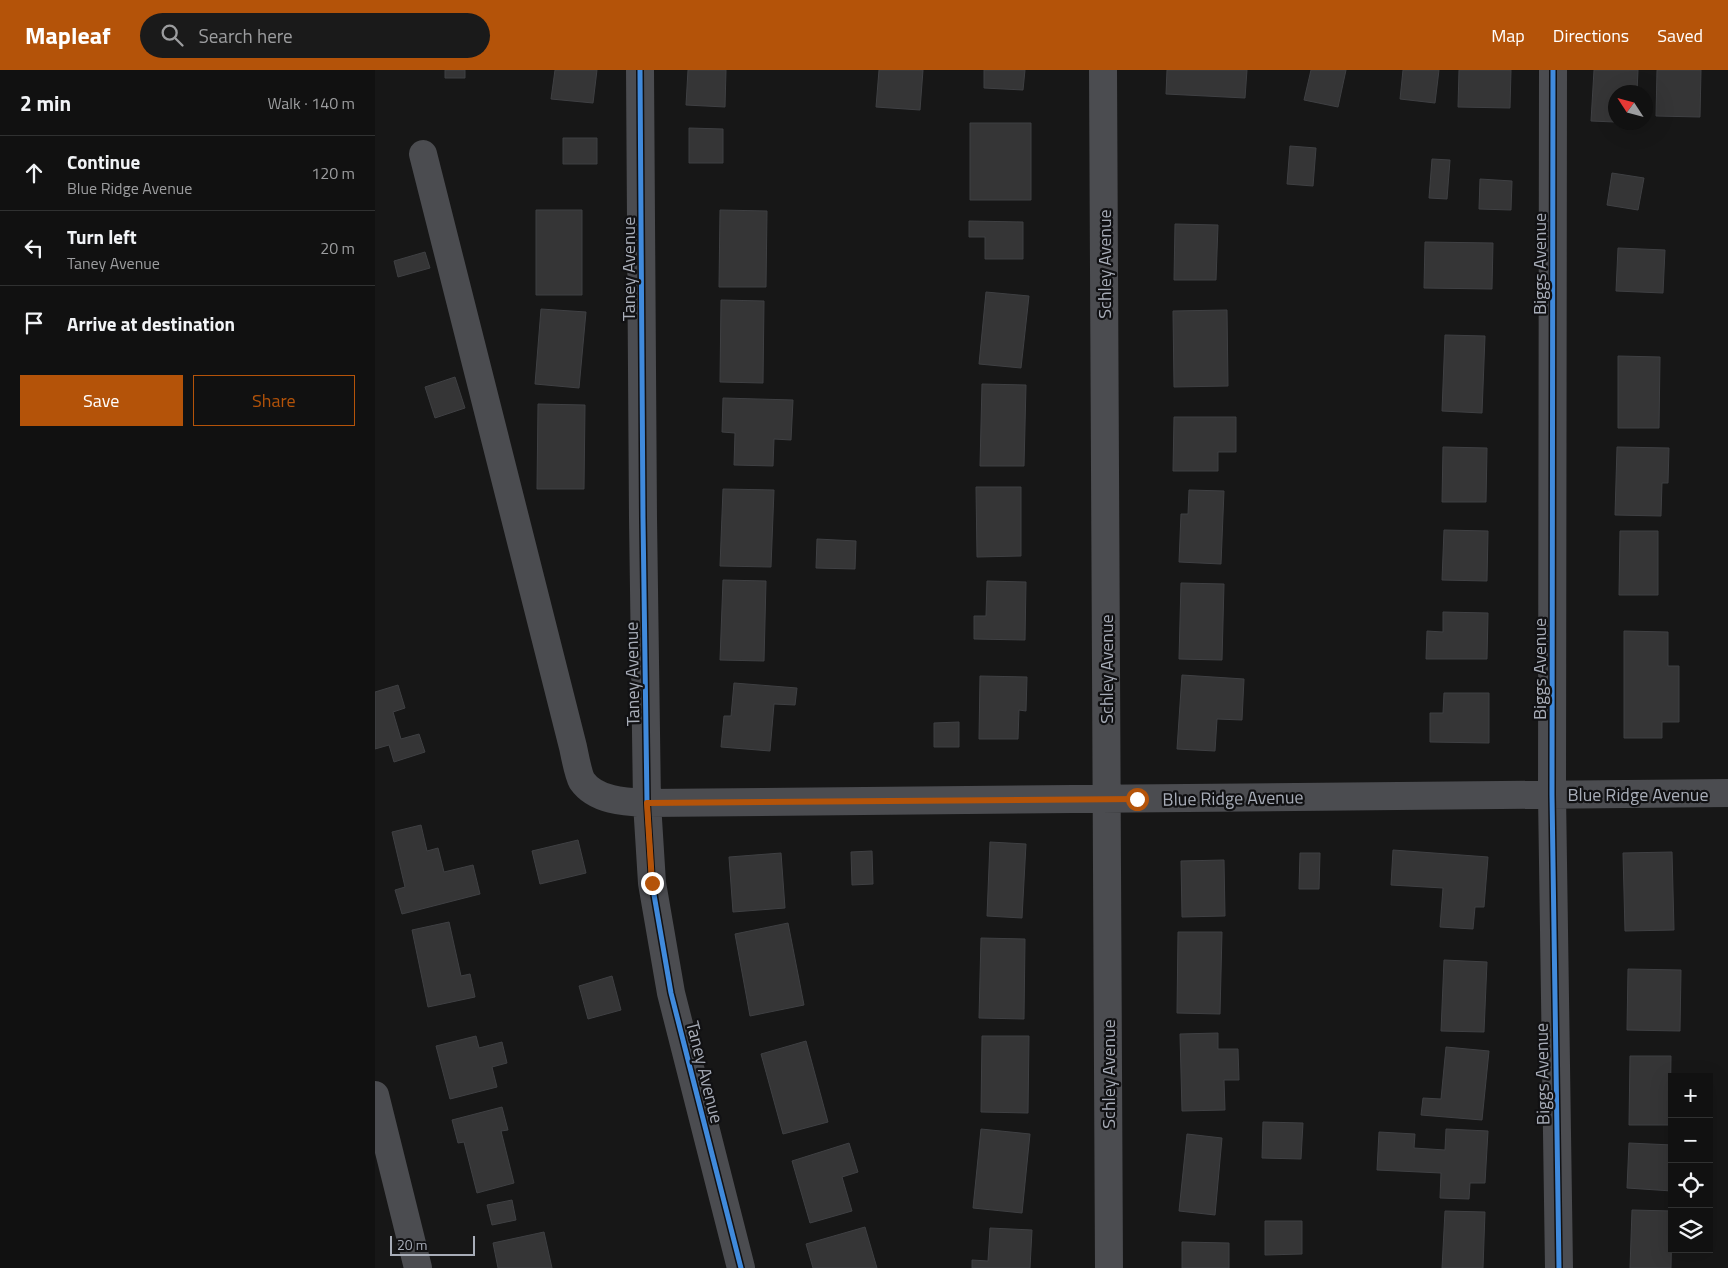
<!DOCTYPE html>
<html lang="en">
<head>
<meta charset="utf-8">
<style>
	body { margin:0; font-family:"Titillium Web",sans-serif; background:#1a1a1a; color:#f1f3f6 }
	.controls { position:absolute; right:15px; bottom:15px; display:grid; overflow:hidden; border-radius:0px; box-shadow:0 5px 20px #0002 }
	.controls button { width:45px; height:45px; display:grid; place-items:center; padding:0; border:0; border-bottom:1px solid #303131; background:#111; color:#f1f3f6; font:25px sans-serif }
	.compass { position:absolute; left:1233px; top:15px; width:45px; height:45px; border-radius:50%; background:#111; box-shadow:0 5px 20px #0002; rotate:306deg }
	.scale { position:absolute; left:15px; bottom:12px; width:85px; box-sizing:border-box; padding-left:5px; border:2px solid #a8adb8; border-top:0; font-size:14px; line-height:18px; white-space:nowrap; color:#a8adb8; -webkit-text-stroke:4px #111113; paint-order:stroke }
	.stop { position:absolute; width:15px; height:15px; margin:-11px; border:4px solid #b45309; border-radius:50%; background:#fff }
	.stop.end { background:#b45309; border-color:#fff; box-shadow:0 1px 5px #0008 }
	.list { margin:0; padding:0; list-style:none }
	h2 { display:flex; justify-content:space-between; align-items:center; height:65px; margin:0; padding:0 20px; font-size:21px }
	h2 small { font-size:16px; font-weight:400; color:#9c9d9f }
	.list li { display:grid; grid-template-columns:32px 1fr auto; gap:15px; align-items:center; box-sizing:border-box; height:75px; padding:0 20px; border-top:1px solid #303131 }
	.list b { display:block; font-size:19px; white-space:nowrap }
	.list p { margin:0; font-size:16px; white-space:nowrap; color:#9c9d9f }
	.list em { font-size:16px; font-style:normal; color:#9c9d9f }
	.actions { display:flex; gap:10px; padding:15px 20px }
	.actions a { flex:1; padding:11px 0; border:1px solid #b45309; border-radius:0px; text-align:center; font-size:18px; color:#b45309 }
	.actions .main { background:#b45309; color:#fff }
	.icon { flex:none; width:28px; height:28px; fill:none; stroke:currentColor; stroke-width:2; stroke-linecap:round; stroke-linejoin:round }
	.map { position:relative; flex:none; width:1353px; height:1198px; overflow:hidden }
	header { display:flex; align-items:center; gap:30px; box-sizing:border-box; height:70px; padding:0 25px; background:#b45309; color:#fff }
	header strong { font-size:24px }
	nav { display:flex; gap:28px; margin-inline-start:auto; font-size:18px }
	.search { width:350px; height:45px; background:#1a1a1a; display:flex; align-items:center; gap:12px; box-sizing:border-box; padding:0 18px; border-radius:28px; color:#9c9d9f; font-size:19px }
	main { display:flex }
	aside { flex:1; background:#111 }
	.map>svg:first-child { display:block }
	.building { fill:#353536; stroke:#3f4043 }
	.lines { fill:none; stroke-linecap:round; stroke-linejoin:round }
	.minor { stroke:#4b4c50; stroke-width:28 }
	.cycleway-casing { stroke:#111113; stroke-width:8 }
	.cycleway { stroke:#408adc; stroke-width:5 }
	.route { stroke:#b45309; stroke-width:6 }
	.labels { text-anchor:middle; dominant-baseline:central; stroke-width:4.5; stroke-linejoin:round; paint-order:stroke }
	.street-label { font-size:18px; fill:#a8adb8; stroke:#111113 }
</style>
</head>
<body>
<header>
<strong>Mapleaf</strong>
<div class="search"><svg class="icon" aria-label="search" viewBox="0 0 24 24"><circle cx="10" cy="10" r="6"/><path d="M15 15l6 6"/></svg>Search here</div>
<nav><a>Map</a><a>Directions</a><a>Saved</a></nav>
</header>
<main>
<aside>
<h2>2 min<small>Walk · 140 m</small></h2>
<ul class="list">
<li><svg class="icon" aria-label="ahead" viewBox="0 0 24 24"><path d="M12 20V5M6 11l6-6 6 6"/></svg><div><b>Continue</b><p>Blue Ridge Avenue</p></div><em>120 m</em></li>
<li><svg class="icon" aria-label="left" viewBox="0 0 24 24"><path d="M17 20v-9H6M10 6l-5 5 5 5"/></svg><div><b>Turn left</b><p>Taney Avenue</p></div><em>20 m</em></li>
<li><svg class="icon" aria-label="arrive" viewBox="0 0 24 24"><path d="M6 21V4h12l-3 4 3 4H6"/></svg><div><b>Arrive at destination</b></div></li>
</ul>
<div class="actions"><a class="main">Save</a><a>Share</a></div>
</aside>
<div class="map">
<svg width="1353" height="1198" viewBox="0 0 1353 1198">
	<rect width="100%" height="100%" fill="#171717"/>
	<path class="building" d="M70,0H90V8H70Z
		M180,0H222L218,33L176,29Z
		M313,0H351L350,37L311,35Z
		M504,0H548L545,40L501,37Z
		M609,0H650L648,20L609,18Z
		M792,0H872L870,28L791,24Z
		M936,0H971L963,37L929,30Z
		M1028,0H1064L1060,33L1025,29Z
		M1084,0H1136L1135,38L1083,37Z
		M1219,0H1263L1262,22H1240V52L1216,51Z
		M1282,0H1326L1325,47L1281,46Z
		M595,53H656V130H595Z
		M314,58L348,59V93H314Z
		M188,68H222V94H188Z
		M915,76L941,78L938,116L912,114Z
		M1057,89L1075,90L1072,129L1054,128Z
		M1237,103L1269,108L1263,140L1232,135Z
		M1105,109L1137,111L1136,140L1104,139Z
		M161,140H207V225H161Z
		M345,140L392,141L391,217H344Z
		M594,151L648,152V189H610V167H594Z
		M800,154L843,155L841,210H799Z
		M1050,172L1118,173L1117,219L1049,218Z
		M1243,178L1290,180L1288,223L1241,221Z
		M50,182L55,198L23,207L19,191Z
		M611,222L654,226L646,298L604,294Z
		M346,230L389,231L388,313L345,312Z
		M166,239L211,242L204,318L160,314Z
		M852,240L853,316L799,317L798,241Z
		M1070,265L1110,266L1107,343L1067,341Z
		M1243,286L1285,287L1284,358H1243Z
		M80,307L90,338L60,348L50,317Z
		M607,314L651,315L649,396H605Z
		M348,328L418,330L416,370L399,369L398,396L359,395L360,363L347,362Z
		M163,334L210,335L209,419H162Z
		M799,347H861V382H843V401H798Z
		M1068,377L1112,378L1111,432H1067Z
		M1242,377L1294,378L1293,413H1287L1286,446L1240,445Z
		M601,417H646V486L602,487Z
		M348,419L399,420L396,497L345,496Z
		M814,420L849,421L846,494L804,492L806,444H813Z
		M1069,460L1113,461L1112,511L1067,510Z
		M1245,461H1283V525H1244Z
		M442,469L481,471L480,499L441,498Z
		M348,510L391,511L389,591L345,590Z
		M612,511L651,512L650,570L599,569V546H611Z
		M806,513L849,514L847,590L804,589Z
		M1068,542L1113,543L1112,589H1051L1052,561L1068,562Z
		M1249,561L1293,562V596H1304V652H1287V668H1249Z
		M807,605L869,609L867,650L842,649L840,681L802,679Z
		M605,606L652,607L651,641L644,640L643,669H604Z
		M359,613L422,618L420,635L399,634L395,681L346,677L349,646H356Z
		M23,615L30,638L18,642L26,669L44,664L50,682L19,692L14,675L0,679V622Z
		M1069,623H1114V673L1055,672V643H1068Z
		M584,652V677H559V653Z
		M46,755L52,781L63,778L69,802L98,795L105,824L27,844L20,820L30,817L17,762Z
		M203,770L211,803L165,814L157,781Z
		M615,772L651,774L647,848L612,846Z
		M1018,780L1113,787L1109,837H1100L1098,859L1065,857L1068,818L1016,815Z
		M497,781L498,814L477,815L476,782Z
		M1297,782L1299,860L1250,861L1248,783Z
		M406,783L410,838L358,842L354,787Z
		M925,783H945L944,819H924Z
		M849,790L850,846L807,847L806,791Z
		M74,852L86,906L95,904L100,927L53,937L37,860Z
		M413,853L429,935L375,946L360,864Z
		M803,862H847L845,944L802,943Z
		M606,868L650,869L649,949L604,948Z
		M1069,890L1112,892L1109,962L1066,961Z
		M1253,899L1306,900L1305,961L1252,960Z
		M237,906L246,940L213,949L204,916Z
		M843,963V979H863L864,1010H849L850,1040L807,1041L805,964Z
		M101,966L104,978L127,972L132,993L117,997L122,1017L75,1029L61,976Z
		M607,966H654L653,1043L606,1042Z
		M431,971L453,1052L408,1064L386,984Z
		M1071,977L1114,981L1107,1050L1046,1045L1048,1028L1066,1029Z
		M1255,986H1296L1295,1055H1254Z
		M127,1037L133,1060L126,1061L139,1113L102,1123L89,1072L83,1073L77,1050Z
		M888,1052L928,1053L926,1089L887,1088Z
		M606,1059L655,1064L647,1143L598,1138Z
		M1071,1059L1113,1061L1110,1113H1095L1094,1129L1065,1128L1066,1103L1002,1100L1004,1062L1040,1064L1039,1078L1070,1080Z
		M812,1064L847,1068L840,1145L804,1141Z
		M474,1073L483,1102L467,1107L477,1141L435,1153L417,1091Z
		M1254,1073L1297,1075V1121L1252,1118Z
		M137,1130L141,1150L117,1155L112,1135Z
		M1257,1140L1297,1141L1296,1198H1255Z
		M1070,1141L1110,1142L1108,1198H1067Z
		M890,1151H927V1184L890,1185Z
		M490,1157L502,1198H438L431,1174Z
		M615,1158L657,1160L655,1198H597V1190L613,1191Z
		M169,1162L177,1198H123L118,1173Z
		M807,1172L854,1173V1198H807Z"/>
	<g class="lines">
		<path class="minor" d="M265,0L268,448L272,733L277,813L296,923L366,1198
			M728,0L734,1198
			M1178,0L1177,725L1184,1198
			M48,84L198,677C200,686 203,704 207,711C221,731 251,732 272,733L1353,723
			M0,1025L43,1198"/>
		<defs>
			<path id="cycleway" d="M265,0L268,448L272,733L277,813L296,923L366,1198
				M1178,0L1177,725L1184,1198"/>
		</defs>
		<use href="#cycleway" class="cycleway-casing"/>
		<use href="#cycleway" class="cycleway"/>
	</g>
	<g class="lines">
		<path class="route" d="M277,813L272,733L762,729"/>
	</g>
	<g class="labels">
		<g class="street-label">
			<text transform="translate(729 194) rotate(-90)">Schley Avenue</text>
			<text transform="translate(1164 194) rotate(-90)">Biggs Avenue</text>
			<text transform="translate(253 199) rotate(-90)">Taney Avenue</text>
			<text transform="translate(731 599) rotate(-90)">Schley Avenue</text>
			<text transform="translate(1164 599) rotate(-90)">Biggs Avenue</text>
			<text transform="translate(257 604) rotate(-91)">Taney Avenue</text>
			<text x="1263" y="724">Blue Ridge Avenue</text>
			<text transform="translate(858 728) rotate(-1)">Blue Ridge Avenue</text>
			<text transform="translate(330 1002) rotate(76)">Taney Avenue</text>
			<text transform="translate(733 1004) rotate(-90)">Schley Avenue</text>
			<text transform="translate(1167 1004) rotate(-91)">Biggs Avenue</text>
		</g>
	</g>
</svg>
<div class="controls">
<button>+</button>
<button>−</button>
<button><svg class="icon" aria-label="locate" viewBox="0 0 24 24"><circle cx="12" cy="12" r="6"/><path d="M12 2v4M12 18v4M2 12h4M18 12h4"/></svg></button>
<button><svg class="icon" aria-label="layers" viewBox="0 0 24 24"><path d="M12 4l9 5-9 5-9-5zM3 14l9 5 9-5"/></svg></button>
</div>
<svg class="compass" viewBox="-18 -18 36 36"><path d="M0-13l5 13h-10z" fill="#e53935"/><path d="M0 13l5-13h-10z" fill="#9c9d9f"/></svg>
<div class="scale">20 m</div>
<div class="stop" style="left:762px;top:729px"></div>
<div class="stop end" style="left:277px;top:813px"></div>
</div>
</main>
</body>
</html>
